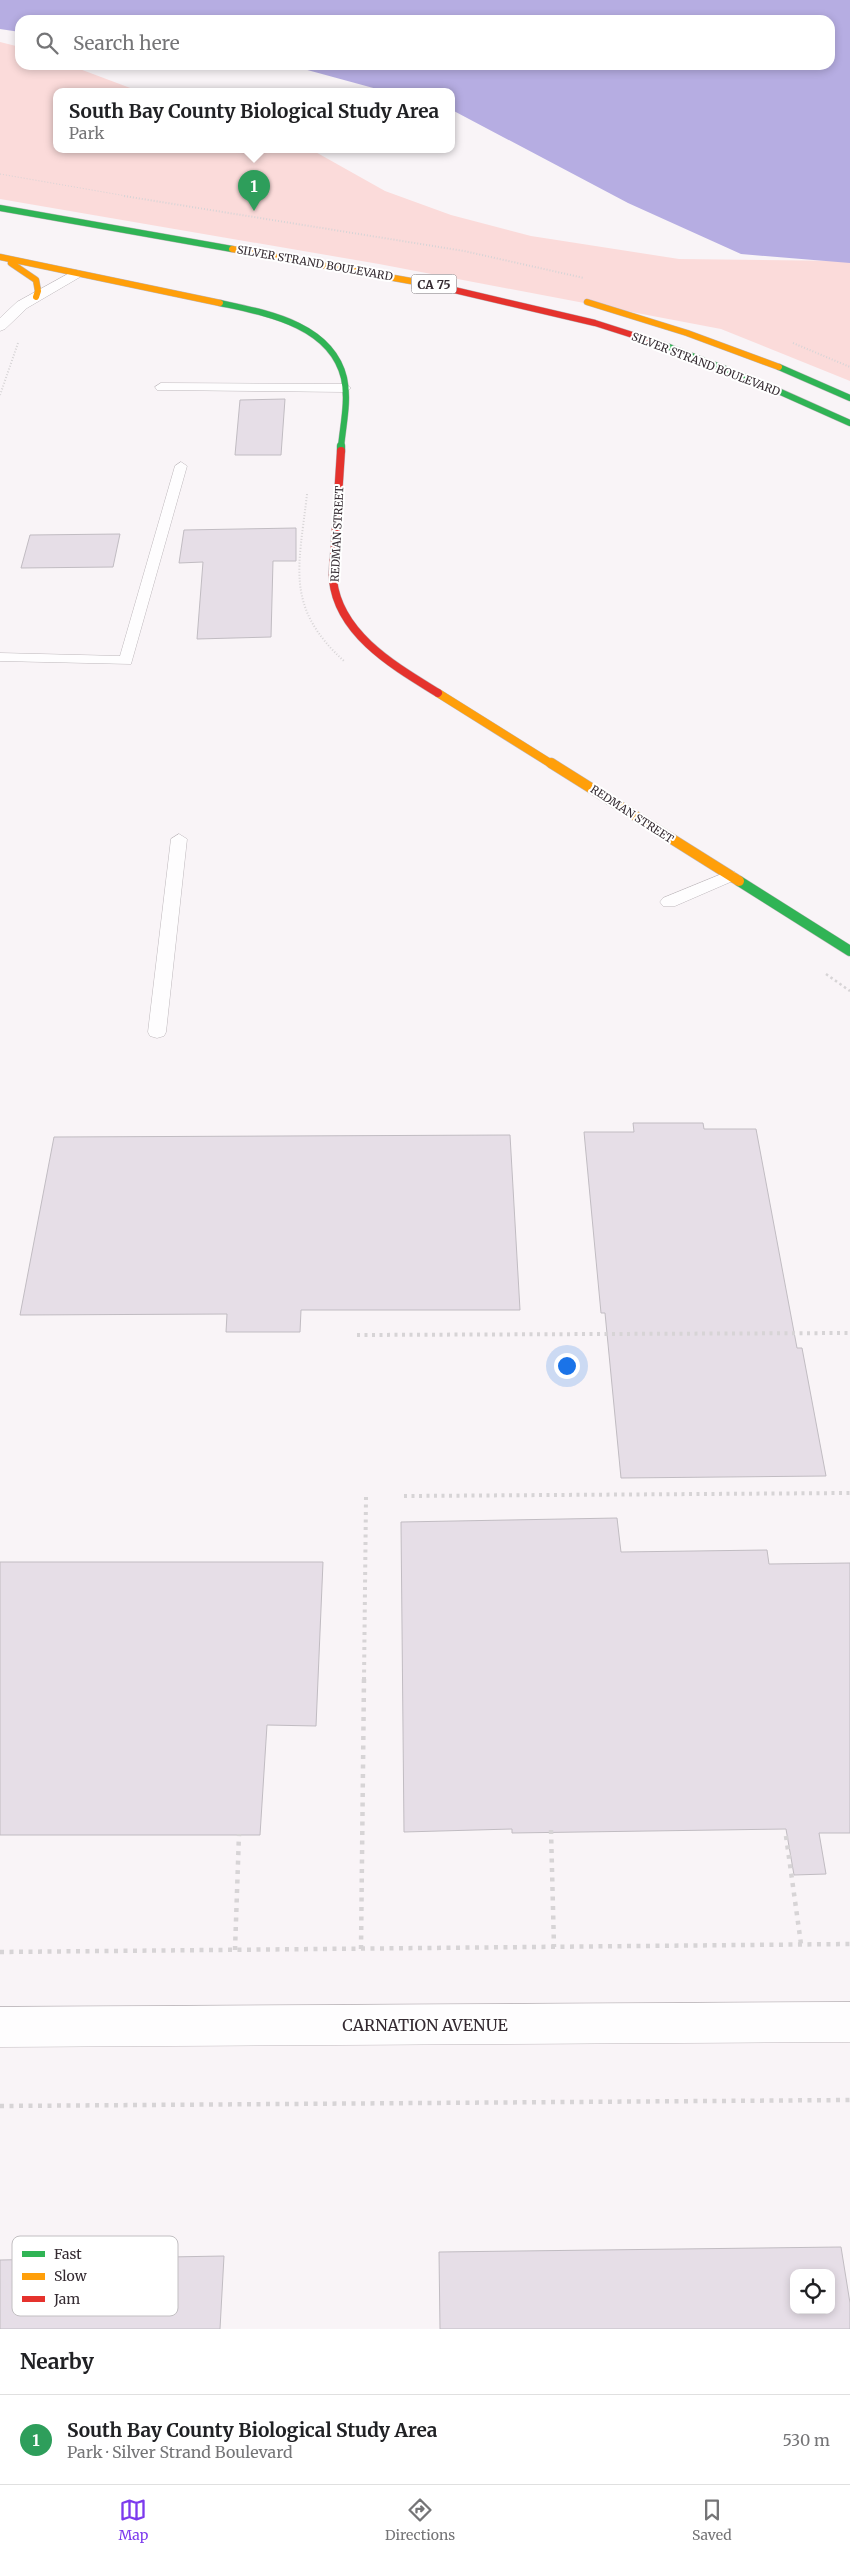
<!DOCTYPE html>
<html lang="en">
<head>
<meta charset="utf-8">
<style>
	body { margin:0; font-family:Merriweather,serif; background:#f2f2f2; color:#202124 }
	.controls { position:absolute; right:15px; bottom:15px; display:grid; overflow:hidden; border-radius:10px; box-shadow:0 2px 8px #0003 }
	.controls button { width:45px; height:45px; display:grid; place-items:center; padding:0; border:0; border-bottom:1px solid #e0e0e0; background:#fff; color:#202124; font:25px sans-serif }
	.you { position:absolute; left:566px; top:1365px; width:18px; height:18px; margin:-12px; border:4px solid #fff; border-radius:50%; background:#1a73e8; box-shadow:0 0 0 8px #1a73e833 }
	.badge { display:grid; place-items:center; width:32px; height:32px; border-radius:50%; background:#7c3aed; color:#fff; font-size:16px; font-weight:700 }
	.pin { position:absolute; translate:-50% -41px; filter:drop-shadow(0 1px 2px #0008) }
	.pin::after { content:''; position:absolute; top:26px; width:18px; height:15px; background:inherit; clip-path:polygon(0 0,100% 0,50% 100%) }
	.popup { position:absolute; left:53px; top:88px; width:402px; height:65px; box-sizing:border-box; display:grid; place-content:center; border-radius:10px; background:#fff; filter:drop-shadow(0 1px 4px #0005); font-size:16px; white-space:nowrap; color:#757577 }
	.popup b { font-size:19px; color:#202124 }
	.popup::after { content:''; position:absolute; left:50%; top:100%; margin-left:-10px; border:10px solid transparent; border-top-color:#fff }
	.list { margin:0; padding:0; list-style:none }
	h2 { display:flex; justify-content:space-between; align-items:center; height:65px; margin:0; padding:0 20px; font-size:21px }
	h2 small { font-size:16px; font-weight:400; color:#757577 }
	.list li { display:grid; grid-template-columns:32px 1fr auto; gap:15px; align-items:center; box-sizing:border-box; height:90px; padding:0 20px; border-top:1px solid #e0e0e0 }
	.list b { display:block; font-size:19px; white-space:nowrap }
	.list p { margin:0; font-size:16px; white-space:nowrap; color:#757577 }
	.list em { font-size:16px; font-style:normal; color:#757577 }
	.icon { flex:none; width:28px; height:28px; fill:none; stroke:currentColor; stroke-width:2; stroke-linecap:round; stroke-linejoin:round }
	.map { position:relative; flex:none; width:850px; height:2329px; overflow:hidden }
	.search { position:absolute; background:#fff; box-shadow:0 2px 8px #0003; left:15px; right:15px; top:15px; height:55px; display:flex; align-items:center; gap:12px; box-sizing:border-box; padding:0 18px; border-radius:15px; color:#757577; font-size:19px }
	.sheet { height:155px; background:#fff }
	nav { display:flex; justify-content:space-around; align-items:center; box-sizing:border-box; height:70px; border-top:1px solid #e0e0e0; background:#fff; font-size:14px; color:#757577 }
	nav a { display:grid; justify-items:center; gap:2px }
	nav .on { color:#7c3aed }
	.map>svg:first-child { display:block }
	.green { fill:#fbdbda }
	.water { fill:#b6ade2 }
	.building { fill:#e6dee7; stroke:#c1bcc2; fill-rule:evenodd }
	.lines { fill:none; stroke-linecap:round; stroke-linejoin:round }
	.lane-casing { stroke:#beb8bc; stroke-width:1 }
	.street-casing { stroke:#beb8bc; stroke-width:1 }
	.fast-far2-casing { stroke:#beb8bc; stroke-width:7 }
	.fast-far1-casing { stroke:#beb8bc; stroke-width:9 }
	.fast-casing { stroke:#beb8bc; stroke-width:11 }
	.slow-far2-casing { stroke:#beb8bc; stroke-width:7 }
	.slow-far1-casing { stroke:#beb8bc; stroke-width:9 }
	.slow-casing { stroke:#beb8bc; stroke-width:11 }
	.jam-far1-casing { stroke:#beb8bc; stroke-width:7 }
	.jam-casing { stroke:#beb8bc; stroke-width:9 }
	.path-far4 { stroke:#d7d4d6; stroke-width:1; stroke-dasharray:1 2; stroke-linecap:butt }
	.path-far3 { stroke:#d7d4d6; stroke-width:2; stroke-dasharray:1 2; stroke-linecap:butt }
	.path-far2 { stroke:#d7d4d6; stroke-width:2.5; stroke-dasharray:2.5 3; stroke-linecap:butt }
	.path-far1 { stroke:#d7d4d6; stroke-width:4; stroke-dasharray:3 4.5; stroke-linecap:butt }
	.path { stroke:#d7d4d6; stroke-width:4.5; stroke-dasharray:4 5.5; stroke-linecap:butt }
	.lane { fill:#fefdfe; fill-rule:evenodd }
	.street { fill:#fefdfe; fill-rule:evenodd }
	.fast-far2 { stroke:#30b455; stroke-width:6 }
	.fast-far1 { stroke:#30b455; stroke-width:8 }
	.fast { stroke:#30b455; stroke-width:10 }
	.slow-far2 { stroke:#ff9f0a; stroke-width:6 }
	.slow-far1 { stroke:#ff9f0a; stroke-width:8 }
	.slow { stroke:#ff9f0a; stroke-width:10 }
	.jam-far1 { stroke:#e5322d; stroke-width:6 }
	.jam { stroke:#e5322d; stroke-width:8 }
	.labels { text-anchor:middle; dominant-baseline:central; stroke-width:4; stroke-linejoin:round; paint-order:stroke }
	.far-street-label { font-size:11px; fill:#352b32; stroke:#fff }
	.shield { fill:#fff; stroke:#726b70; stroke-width:1 }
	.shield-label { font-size:12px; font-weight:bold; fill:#352b32 }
	.near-street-label { font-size:16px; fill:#352b32; stroke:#fff }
	.key { fill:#fff; stroke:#c2bfc2; stroke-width:1 }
	.key-label { font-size:14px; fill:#352b32 }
</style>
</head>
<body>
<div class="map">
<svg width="850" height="2329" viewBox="0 0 850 2329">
	<rect width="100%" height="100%" fill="#f9f4f7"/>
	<path class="green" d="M0,42L20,47V65H69L141,92H56V150H312L385,191L451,215L531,236L679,259L850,261V381L721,329L379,264L0,199Z"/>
	<path class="water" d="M0,0H850V263L741,254L628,203L452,110V92H388L289,65H830V20H20V32L0,29Z"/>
	<path class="building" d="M285,399L281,455H235L240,400Z
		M296,528V561H273L271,637L197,639L203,562L179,563L184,530Z
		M120,534L113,567L21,568L30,535Z
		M633,1123H703L704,1129H756L797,1348H802L826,1476L621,1478L605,1313H601L584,1132H634Z
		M510,1135L520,1310H301L300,1332H226L227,1314L20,1315L54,1137Z
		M617,1518L621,1552L767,1550L769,1564L850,1563V1833H819L826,1874L794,1875L786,1829L512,1833V1829L404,1832L401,1522Z
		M0,1562H323L316,1726L267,1725L260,1835H0Z
		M841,2247L850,2303V2329H440L439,2252ZM794,2273H831V2310H794Z
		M224,2256L220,2329H0V2260Z"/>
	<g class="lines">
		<defs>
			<path id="lane" d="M161,383L345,384L351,388L345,392L157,390L155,387Z
				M181,462L187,466L131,664L0,661V653L120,656L175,466Z
				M179,834L187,839L166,1032L164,1036L157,1038L150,1036L148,1032L171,839Z
				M729,871L735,872L737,876L735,880L675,906H663L660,902L663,898Z"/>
			<path id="street" d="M75,270L80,271L82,274L80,277L27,308L5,329L0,331V318L17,302Z
				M850,2002V2042L0,2047V2007Z"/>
			<path id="fast-far2" d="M0,208L232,249
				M220,303C266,313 331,324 344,378C349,400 343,425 341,447
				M664,345L756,381L850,423
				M779,367L850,398"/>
			<path id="fast-far1" d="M341,451V446"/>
			<path id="fast" d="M739,881L850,951"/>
			<path id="slow-far2" d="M232,249L433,285
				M0,257L220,303
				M11,263L36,280L38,291L36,297
				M587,302L687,333L779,367"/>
			<path id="slow-far1" d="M438,693L553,765"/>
			<path id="slow" d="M551,763L739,881"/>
			<path id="jam-far1" d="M433,285L595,323L664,345"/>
			<path id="jam" d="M341,451C339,481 337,512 335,542C335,554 332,568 333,580C339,635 396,667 438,693"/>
		</defs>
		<use href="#lane" class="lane-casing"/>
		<use href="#street" class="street-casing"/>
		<use href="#fast-far2" class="fast-far2-casing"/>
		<use href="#fast-far1" class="fast-far1-casing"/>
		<use href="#fast" class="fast-casing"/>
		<use href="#slow-far2" class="slow-far2-casing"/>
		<use href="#slow-far1" class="slow-far1-casing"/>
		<use href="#slow" class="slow-casing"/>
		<use href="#jam-far1" class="jam-far1-casing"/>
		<use href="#jam" class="jam-casing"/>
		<path class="path-far4" d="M0,174L132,197"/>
		<path class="path-far3" d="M124,196L464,251L584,278
			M793,343L850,367
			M0,395L18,343
			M307,494C299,567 284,607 345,662"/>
		<path class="path-far2" d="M826,974L850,991"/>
		<path class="path-far1" d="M357,1335L850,1333
			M404,1496L850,1493
			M364,1680L366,1497"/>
		<path class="path" d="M551,1830L554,1947
			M786,1836L801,1944
			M361,1949L364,1678
			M235,1950L239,1834
			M0,1952L850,1944
			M0,2106L850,2100"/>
		<use href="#lane" class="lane"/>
		<use href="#street" class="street"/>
		<use href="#fast-far2" class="fast-far2"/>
		<use href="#fast-far1" class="fast-far1"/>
		<use href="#fast" class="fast"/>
		<use href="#slow-far2" class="slow-far2"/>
		<use href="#slow-far1" class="slow-far1"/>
		<use href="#slow" class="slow"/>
		<use href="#jam-far1" class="jam-far1"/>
		<use href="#jam" class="jam"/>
	</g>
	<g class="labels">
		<g class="far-street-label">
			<text transform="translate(315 263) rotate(10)">SILVER STRAND BOULEVARD</text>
			<text transform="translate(706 364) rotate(21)">SILVER STRAND BOULEVARD</text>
			<text transform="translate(337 534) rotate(-87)">REDMAN STREET</text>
			<text transform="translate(632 814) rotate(33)">REDMAN STREET</text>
		</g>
		<rect class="shield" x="411.5" y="274.5" width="45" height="19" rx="4"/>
		<g class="shield-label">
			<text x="434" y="284">CA 75</text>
		</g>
		<g class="near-street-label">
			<text x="425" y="2025">CARNATION AVENUE</text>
		</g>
	</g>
	<rect x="12" y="2236" width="166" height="80" rx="8" class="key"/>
	<rect x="22" y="2251" width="23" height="6" fill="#30b455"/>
	<rect x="22" y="2273" width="23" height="7" fill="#ff9f0a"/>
	<rect x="22" y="2296" width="23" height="6" fill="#e5322d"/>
	<g class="key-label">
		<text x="54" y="2259">Fast</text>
		<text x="54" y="2281">Slow</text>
		<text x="54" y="2304">Jam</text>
	</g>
</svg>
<div class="controls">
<button><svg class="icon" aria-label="locate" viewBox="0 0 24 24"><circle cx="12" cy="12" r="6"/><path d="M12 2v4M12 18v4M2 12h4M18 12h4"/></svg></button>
</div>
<div class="you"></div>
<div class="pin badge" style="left:254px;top:211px;background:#2e9e5b">1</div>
<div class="popup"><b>South Bay County Biological Study Area</b>Park</div>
<div class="search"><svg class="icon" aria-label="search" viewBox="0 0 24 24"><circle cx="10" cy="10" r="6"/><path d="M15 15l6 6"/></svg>Search here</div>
</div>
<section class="sheet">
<h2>Nearby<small></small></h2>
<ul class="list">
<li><span class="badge" style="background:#2e9e5b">1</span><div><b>South Bay County Biological Study Area</b><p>Park · Silver Strand Boulevard</p></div><em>530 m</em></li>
</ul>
</section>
<nav>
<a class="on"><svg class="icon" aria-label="map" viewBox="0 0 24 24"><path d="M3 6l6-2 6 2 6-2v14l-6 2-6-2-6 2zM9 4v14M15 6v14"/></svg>Map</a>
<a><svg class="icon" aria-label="directions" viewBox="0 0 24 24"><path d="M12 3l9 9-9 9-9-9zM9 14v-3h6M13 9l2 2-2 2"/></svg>Directions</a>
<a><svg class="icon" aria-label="saved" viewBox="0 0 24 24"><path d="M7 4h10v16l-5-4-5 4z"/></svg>Saved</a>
</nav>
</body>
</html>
